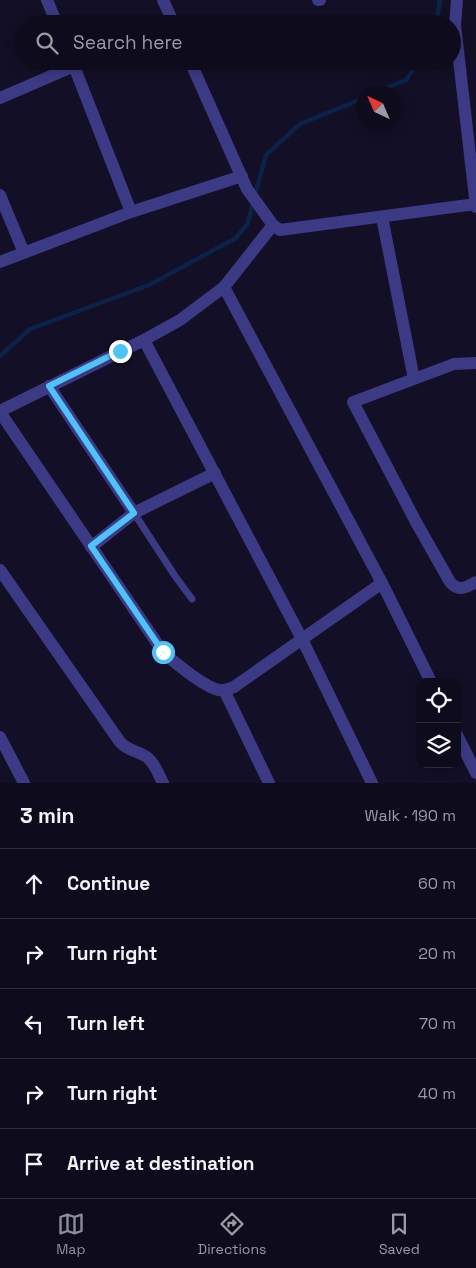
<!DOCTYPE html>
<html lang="en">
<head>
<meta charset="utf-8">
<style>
	body { margin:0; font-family:"Space Grotesk",sans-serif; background:#171425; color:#f1f3f6 }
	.controls { position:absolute; right:15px; bottom:15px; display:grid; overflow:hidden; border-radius:10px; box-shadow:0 2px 12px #0003 }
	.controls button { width:45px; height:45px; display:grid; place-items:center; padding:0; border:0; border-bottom:1px solid #2e2b3b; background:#0e0b1c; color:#f1f3f6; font:25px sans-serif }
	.compass { position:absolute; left:356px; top:85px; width:45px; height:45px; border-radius:50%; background:#0e0b1c; box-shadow:0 2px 12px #0003; rotate:316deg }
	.stop { position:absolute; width:15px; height:15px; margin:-11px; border:4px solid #4fc3f7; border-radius:50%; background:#fff }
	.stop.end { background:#4fc3f7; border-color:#fff; box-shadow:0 1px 5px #0008 }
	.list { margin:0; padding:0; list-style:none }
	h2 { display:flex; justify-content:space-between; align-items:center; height:65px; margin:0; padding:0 20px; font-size:21px }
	h2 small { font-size:16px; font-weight:400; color:#9b9ba3 }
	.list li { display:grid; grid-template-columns:32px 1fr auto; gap:15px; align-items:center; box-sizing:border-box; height:70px; padding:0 20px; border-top:1px solid #2e2b3b }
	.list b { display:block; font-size:19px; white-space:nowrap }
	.list em { font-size:16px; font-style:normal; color:#9b9ba3 }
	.icon { flex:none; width:28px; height:28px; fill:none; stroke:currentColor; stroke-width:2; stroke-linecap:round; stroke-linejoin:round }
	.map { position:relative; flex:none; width:476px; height:783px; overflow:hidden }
	.search { position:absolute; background:#0e0b1c; box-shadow:0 2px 12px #0003; left:15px; right:15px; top:15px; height:55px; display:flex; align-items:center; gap:12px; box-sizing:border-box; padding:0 18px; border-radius:28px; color:#9b9ba3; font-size:19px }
	.sheet { height:415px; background:#0e0b1c }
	nav { display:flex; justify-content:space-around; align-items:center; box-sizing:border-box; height:70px; border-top:1px solid #2e2b3b; background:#0e0b1c; font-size:14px; color:#9b9ba3 }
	nav a { display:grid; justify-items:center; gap:2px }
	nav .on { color:#8c9099 }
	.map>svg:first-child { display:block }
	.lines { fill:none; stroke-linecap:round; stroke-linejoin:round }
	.stream { stroke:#0c2248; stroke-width:4.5 }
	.lane { stroke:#3d3a85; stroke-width:7 }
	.street { stroke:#3d3a85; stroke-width:12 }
	.route { stroke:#4fc3f7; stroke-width:6 }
</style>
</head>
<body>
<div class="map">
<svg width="476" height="783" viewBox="0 0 476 783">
	<rect width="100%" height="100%" fill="#130f26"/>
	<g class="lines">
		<path class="stream" d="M436,24L440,0
			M376,92L406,80L419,61
			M255,195L266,155L300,124L364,98
			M0,356L30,329L149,285L236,238L248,223L253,203"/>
		<path class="lane" d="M134,513L175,576L192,599"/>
		<path class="street" d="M47,0L57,24
			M163,0L174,24
			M318,0H320
			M457,0L455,25L476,207
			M72,61L131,212
			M190,61L247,189L273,225L280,230L476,204
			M0,98L74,66
			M0,195L24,253
			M382,217L414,379L353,402L416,522L450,582C459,592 465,588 476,582
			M0,262L131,212L242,176
			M144,340L302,639L372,783
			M414,379L454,364L476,363
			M49,386L134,513
			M0,411L144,340L180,320L224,287L273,225
			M0,412L163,652C174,662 204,687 219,690C224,691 228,689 234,687L382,583L224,287
			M91,547L134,513L215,473
			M0,570L120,742C128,751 139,751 148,758C155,764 159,775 163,783
			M382,583L431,682
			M224,690L269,783
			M457,735L476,773
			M0,737L24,783"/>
	</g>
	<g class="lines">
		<path class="route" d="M120,351L49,386L134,513L91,546L163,652"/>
	</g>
</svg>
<div class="controls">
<button><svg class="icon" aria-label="locate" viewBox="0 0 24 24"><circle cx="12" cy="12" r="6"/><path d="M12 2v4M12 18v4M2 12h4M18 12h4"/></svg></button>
<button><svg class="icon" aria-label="layers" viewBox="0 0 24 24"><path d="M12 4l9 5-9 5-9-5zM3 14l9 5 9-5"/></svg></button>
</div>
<svg class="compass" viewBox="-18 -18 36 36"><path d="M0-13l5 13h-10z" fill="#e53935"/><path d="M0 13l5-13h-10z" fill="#9b9ba3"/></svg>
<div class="stop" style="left:163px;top:652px"></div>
<div class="stop end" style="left:120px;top:351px"></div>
<div class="search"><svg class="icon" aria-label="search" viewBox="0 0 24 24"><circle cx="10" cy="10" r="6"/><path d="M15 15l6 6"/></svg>Search here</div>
</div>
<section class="sheet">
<h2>3 min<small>Walk · 190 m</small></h2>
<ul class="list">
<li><svg class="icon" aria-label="ahead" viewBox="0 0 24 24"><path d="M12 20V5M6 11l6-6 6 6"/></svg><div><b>Continue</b></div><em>60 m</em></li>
<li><svg class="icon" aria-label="right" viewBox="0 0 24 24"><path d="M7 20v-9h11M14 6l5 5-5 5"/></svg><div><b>Turn right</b></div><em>20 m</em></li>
<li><svg class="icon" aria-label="left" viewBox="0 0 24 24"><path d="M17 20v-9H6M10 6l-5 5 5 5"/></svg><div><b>Turn left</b></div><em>70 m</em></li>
<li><svg class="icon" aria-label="right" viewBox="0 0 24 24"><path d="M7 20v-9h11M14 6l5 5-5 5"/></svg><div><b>Turn right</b></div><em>40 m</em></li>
<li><svg class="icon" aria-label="arrive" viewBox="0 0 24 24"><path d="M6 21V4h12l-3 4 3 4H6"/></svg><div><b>Arrive at destination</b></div></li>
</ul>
</section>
<nav>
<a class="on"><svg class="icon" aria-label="map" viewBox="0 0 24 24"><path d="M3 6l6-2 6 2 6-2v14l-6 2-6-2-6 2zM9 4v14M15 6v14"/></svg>Map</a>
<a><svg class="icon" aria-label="directions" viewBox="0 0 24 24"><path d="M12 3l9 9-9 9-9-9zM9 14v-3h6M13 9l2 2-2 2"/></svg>Directions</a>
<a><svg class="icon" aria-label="saved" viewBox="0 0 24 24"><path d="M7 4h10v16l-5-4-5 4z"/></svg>Saved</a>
</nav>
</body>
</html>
